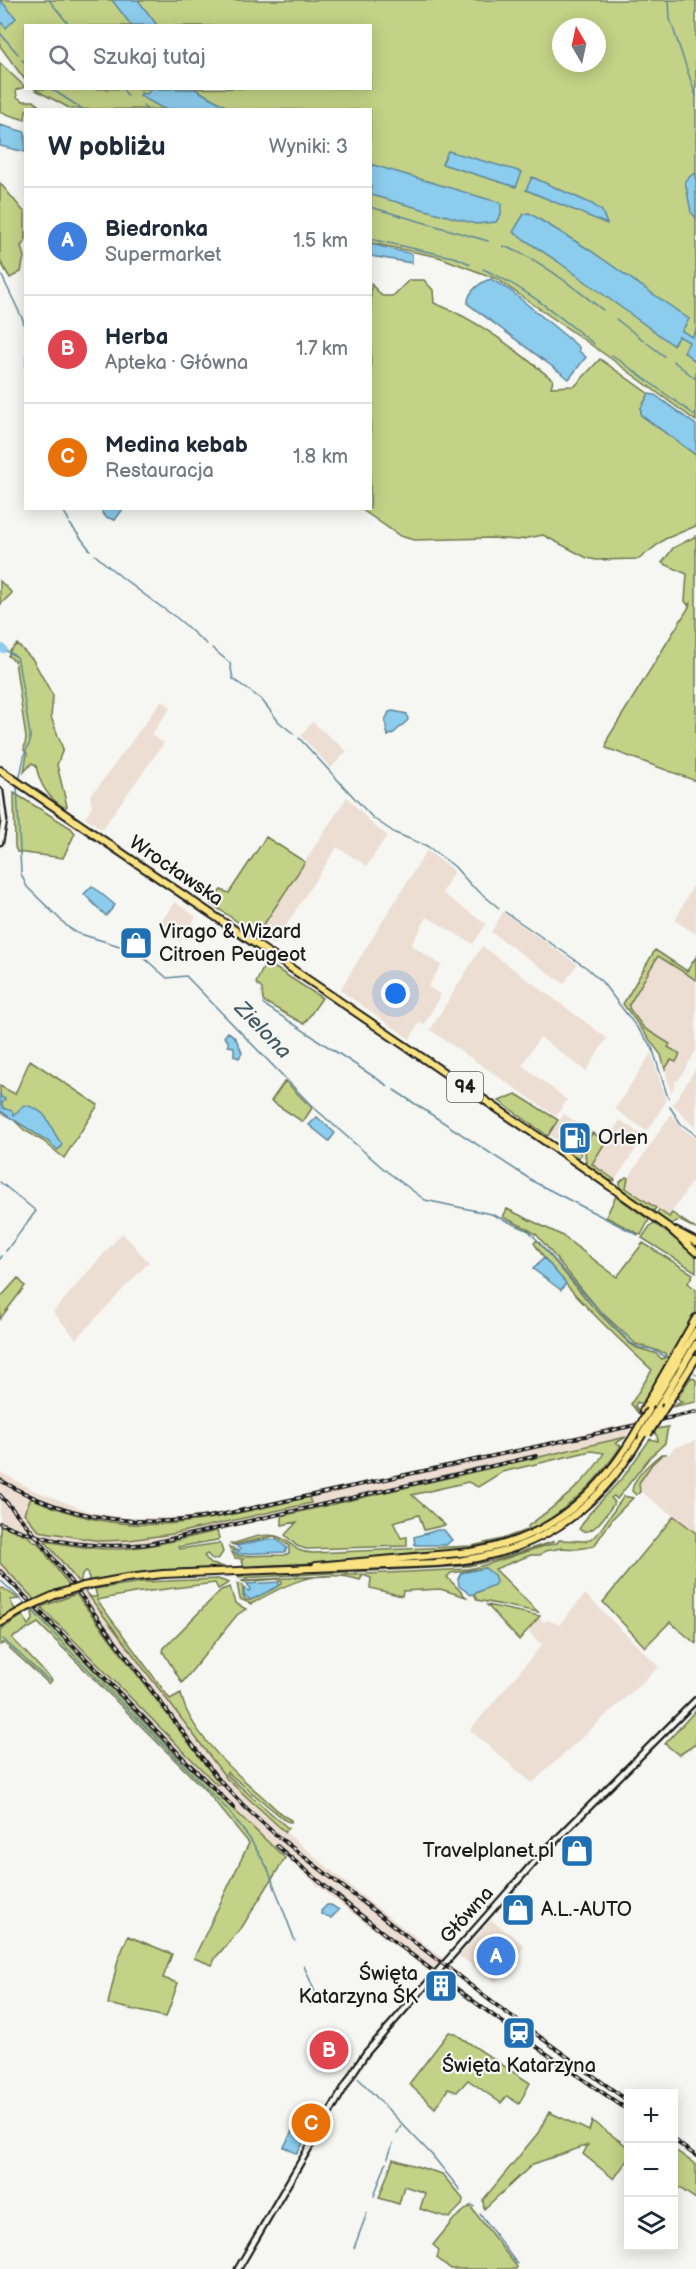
<!DOCTYPE html>
<html lang="pl">
<head>
<meta charset="utf-8">
<style>
	body { margin:0; font-family:"Balsamiq Sans",sans-serif; background:#f6f6f7; color:#1f2937 }
	.controls { position:absolute; right:18px; bottom:18px; display:grid; overflow:hidden; border-radius:0px; box-shadow:0 3px 15px #0003 }
	.controls button { width:54px; height:54px; display:grid; place-items:center; padding:0; border:0; border-bottom:2px solid #e0e1e3; background:#fff; color:#1f2937; font:30px sans-serif }
	.compass { position:absolute; left:552px; top:18px; width:54px; height:54px; border-radius:50%; background:#fff; box-shadow:0 3px 15px #0003; rotate:351deg }
	.you { position:absolute; left:396px; top:994px; width:21px; height:21px; margin:-15px; border:4px solid #fff; border-radius:50%; background:#1a73e8; box-shadow:0 0 0 9px #1a73e833 }
	.badge { display:grid; place-items:center; width:39px; height:39px; border-radius:50%; background:#1f6fb2; color:#fff; font-size:20px; font-weight:700 }
	.pin { position:absolute; translate:-50% -50%; border:3px solid #fff; box-shadow:0 2px 6px #0006 }
	.list { margin:0; padding:0; list-style:none }
	h2 { display:flex; justify-content:space-between; align-items:center; height:78px; margin:0; padding:0 24px; font-size:26px }
	h2 small { font-size:20px; font-weight:400; color:#747a83 }
	.list li { display:grid; grid-template-columns:39px 1fr auto; gap:18px; align-items:center; box-sizing:border-box; height:108px; padding:0 24px; border-top:2px solid #e0e1e3 }
	.list b { display:block; font-size:22px; white-space:nowrap }
	.list p { margin:0; font-size:20px; white-space:nowrap; color:#747a83 }
	.list em { font-size:20px; font-style:normal; color:#747a83 }
	.icon { flex:none; width:33px; height:33px; fill:none; stroke:currentColor; stroke-width:2; stroke-linecap:round; stroke-linejoin:round }
	.map { position:relative; flex:none; width:696px; height:2269px; overflow:hidden }
	.search { position:absolute; background:#fff; box-shadow:0 3px 15px #0003; left:24px; top:24px; width:348px; height:66px; display:flex; align-items:center; gap:15px; box-sizing:border-box; padding:0 21px; border-radius:0px; color:#747a83; font-size:22px }
	.panel { position:absolute; background:#fff; box-shadow:0 3px 15px #0003; left:24px; top:108px; width:348px; height:402px; border-radius:0px }
	.map>svg:first-child { display:block }
	.built { fill:#ecded2 }
	.green { fill:#c3d286; stroke:#707751; stroke-width:1.5; fill-rule:evenodd }
	.water { fill:#8ccced; stroke:#5f8699; stroke-width:1.5 }
	.lines { fill:none; stroke-linecap:round; stroke-linejoin:round }
	.stream { stroke:#5f8699; stroke-width:1.5 }
	.river { stroke:#8ccced; stroke-width:8 }
	.minor-casing { stroke:#1c1c1c; stroke-width:9 }
	.major-casing { stroke:#1c1c1c; stroke-width:10 }
	.minor { stroke:#f6f6f2; stroke-width:4.5 }
	.major { stroke:#f8e281; stroke-width:6 }
	.rail-casing { stroke:#1c1c1c; stroke-width:4 }
	.rail { stroke:#f6f6f2; stroke-width:1.5; stroke-dasharray:4.5; stroke-linecap:butt }
	.major-bridge-casing { stroke:#1c1c1c; stroke-width:10; stroke-linecap:butt }
	.major-bridge { stroke:#f8e281; stroke-width:6 }
	.labels { text-anchor:middle; dominant-baseline:central; stroke-width:4.5; stroke-linejoin:round; paint-order:stroke }
	.shield { fill:#f6f6f2; stroke:#5d5d5c; stroke-width:1.5 }
	.shield-label { font-size:18px; font-weight:bold; fill:#1c1c1c }
	.street-label { font-size:20px; fill:#1c1c1c; stroke:#f6f6f2 }
	.poi-label { font-size:20px; fill:#1c1c1c; stroke:#f6f6f2; text-anchor:start }
	.water-label { font-size:21px; font-style:italic; fill:#435a65; stroke:#f6f6f2 }
</style>
</head>
<body>
<div class="map">
<svg width="696" height="2269" viewBox="0 0 696 2269">
	<rect width="100%" height="100%" fill="#f6f6f2"/>
	<filter id="ink" filterUnits="userSpaceOnUse"><feTurbulence type="fractalNoise" baseFrequency=".0167" numOctaves="2"/><feDisplacementMap in="SourceGraphic" scale="12" xChannelSelector="R" yChannelSelector="G"/><feConvolveMatrix kernelMatrix="1 2 1 2 8 2 1 2 1" color-interpolation-filters="sRGB"/></filter>
	<g filter="url(#ink)">
		<path class="built" d="M162,700L171,707L151,735L164,743L102,829L85,818L92,807L90,795L98,787Z
			M312,722L347,751L331,768L301,736Z
			M347,797L374,826L387,835L367,866L337,847L273,945L257,935Z
			M427,850L454,871L442,893L486,924L473,944L427,917L411,945L441,965L428,987L441,995L424,1025L419,1023L410,1039L340,990Z
			M694,883L696,885V934L675,921Z
			M175,902L196,917L180,942L158,926Z
			M503,912L577,964L564,984L491,932Z
			M482,946L607,1038L586,1071L540,1037L522,1065L567,1100L556,1116L430,1030Z
			M655,950L687,971L696,957V1051L678,1081L675,1080V1085L671,1092L661,1055L623,1004Z
			M651,1053L666,1101L649,1129L645,1130L615,1109Z
			M696,1068V1127L691,1124L673,1104Z
			M564,1114L597,1136L585,1159L550,1135Z
			M671,1114L682,1128L696,1138V1175L669,1217L626,1188L627,1180Z
			M620,1120L642,1135L643,1138L615,1180L592,1164Z
			M122,1233L149,1262L76,1339L53,1312Z
			M633,1423L626,1437L155,1545L118,1549L74,1546L46,1541L227,1779L258,1809L362,1896L444,1959L431,1973L330,1896L241,1818L177,1756L0,1574V1472L33,1490L93,1513L124,1518H181L243,1509Z
			M696,1441V1533L640,1491L639,1483L652,1464L663,1454L668,1455L674,1448Z
			M585,1594L659,1667L532,1783L470,1730L542,1645L528,1631L539,1618L544,1622L548,1620L559,1625Z
			M491,1920L525,1946L496,1982L459,1956Z"/>
		<path class="green" d="M0,0H696V421L610,358L497,279L439,257L371,243L370,110L71,109L34,89L370,88V26H26L25,80L0,46ZM561,27H597V63H561Z
			M0,63L25,87L16,90L17,97L23,101H34L42,109L26,110L25,120L0,112Z
			M0,183L25,213V242L21,246L24,257L21,272L10,278L0,261Z
			M409,280H424L433,290L434,303C479,320 516,350 553,380L551,387L575,386L600,359L649,394L641,408V415L696,455V526L665,539L639,559L596,560L587,558L543,535L518,540L491,538L414,540L400,536L361,509L370,508L371,284L382,296H393Z
			M696,536V781L606,748L608,738L689,607L690,603L688,605L685,601L687,574L662,563L673,548Z
			M0,581L12,593L0,605Z
			M17,644L33,660L53,696L51,717L63,749L57,765L67,806L65,808C48,798 40,785 36,766L32,763L24,772L27,754L24,750L26,738L15,661L8,656L10,651Z
			M14,793L71,828L75,833L63,858L17,852L15,847Z
			M266,837L305,862L257,935L210,903L221,890L229,893Z
			M655,950L687,971L696,957V980L658,956L629,1005V1008L644,1028L670,1044L668,1047L680,1054L676,1062L671,1060L665,1069L661,1055L623,1004Z
			M266,962L322,998L304,1024L263,1001L262,989L256,983Z
			M30,1060L98,1105L64,1158L43,1141L24,1130L13,1119L0,1112V1086L15,1094Z
			M285,1081L312,1108L303,1122L271,1101Z
			M516,1094L558,1120L548,1136L499,1101Z
			M592,1133L606,1141L592,1164L615,1180L614,1181L607,1180L586,1165L585,1147Z
			M559,1140L564,1141L573,1146L571,1149L574,1147L580,1152L581,1155L575,1159L557,1146Z
			M626,1177L628,1178L626,1188L656,1208L653,1212L620,1189V1182Z
			M616,1196L649,1220L641,1235L606,1217Z
			M507,1209L561,1235L617,1277L643,1243L693,1274L688,1283L696,1290V1313L644,1405L637,1402L635,1406L640,1412L639,1414L631,1404L652,1370C613,1334 563,1287 534,1243L537,1240L593,1307L629,1343L637,1348L655,1353L662,1359L666,1357L665,1353L636,1344L599,1310L537,1235L526,1228L503,1217Z
			M659,1210L669,1217L672,1213L696,1229L679,1220L671,1224L656,1214Z
			M654,1223L696,1255V1272L642,1238L650,1226Z
			M18,1278L25,1286L0,1319V1298Z
			M691,1377L696,1380V1402L671,1407L682,1402L677,1398Z
			M668,1427L665,1443L650,1457L617,1499L614,1496L611,1498L615,1502C608,1511 592,1540 579,1529L589,1514L624,1476L650,1439L658,1441L657,1436L654,1432L656,1429Z
			M626,1437L616,1443L621,1446C586,1499 535,1539 471,1550C455,1553 420,1550 408,1554C395,1559 375,1559 359,1560C320,1563 280,1565 241,1567L244,1565L241,1561L243,1559L235,1558L229,1547L233,1548L234,1553L238,1556L285,1555L289,1553V1546L274,1536L234,1545L231,1544C244,1541 266,1531 279,1537C296,1543 290,1552 314,1553L472,1546L502,1539L529,1529L528,1526C555,1506 587,1483 604,1453L591,1451L502,1472L478,1487L468,1482L412,1495L445,1525L424,1530L419,1515L393,1522L401,1538L407,1537V1546L306,1549L297,1546L285,1535L297,1522L282,1525V1516Z
			M661,1454H667H663L652,1464L639,1483L640,1492L636,1495L632,1491C633,1478 651,1462 661,1454Z
			M624,1496L633,1498L613,1518L594,1546L577,1549L562,1548L545,1551L540,1555H531L495,1569L538,1612L477,1600L474,1594L493,1585L485,1568L451,1573L447,1577L466,1597L440,1589L403,1591L402,1596L370,1588L371,1578L363,1575L360,1580C318,1567 286,1584 251,1604L240,1599L237,1583L243,1585V1596L246,1600H251L282,1584V1582L277,1579L244,1582L242,1581L246,1580L468,1569C499,1563 527,1549 557,1543L559,1540L586,1541L596,1536Z
			M309,1497L311,1503L172,1534L129,1540L100,1541L39,1531L24,1513L31,1498C59,1510 88,1520 119,1523C183,1530 247,1511 309,1497Z
			M674,1516L696,1533V1644L670,1622L645,1647L603,1602Z
			M0,1525L28,1536L34,1542L38,1543L70,1587L35,1600L0,1563Z
			M217,1531L219,1538L217,1540L178,1547L179,1549L220,1543L223,1552L219,1558L213,1560L207,1554L204,1556L211,1564L221,1566L218,1568L169,1570L88,1582L89,1578L86,1571L82,1575L80,1584L45,1541C70,1545 95,1550 120,1549C153,1547 185,1538 217,1531Z
			M555,1541L500,1559L468,1566L238,1578L246,1574L461,1566L492,1561Z
			M218,1579L229,1583L218,1589L215,1583L134,1593L97,1600L170,1699L181,1693C187,1730 235,1773 263,1797C271,1804 281,1816 291,1820V1822L286,1821L227,1772L226,1774L288,1828L285,1832L227,1779L85,1591L91,1597H97L95,1589L142,1582Z
			M230,1587L235,1603L246,1609L237,1615L182,1683L163,1652L164,1648L221,1590Z
			M3,1588L19,1599L10,1600L14,1608L18,1609L0,1620V1589Z
			M76,1594L220,1784L217,1785L41,1607Z
			M487,1605L540,1616L519,1640Z
			M35,1610L177,1756L285,1858L242,1927L216,1957L212,1965L194,1958L249,1843L208,1793L38,1623L12,1638L52,1680L49,1684L4,1643L0,1645V1630L23,1615L28,1625L33,1620L32,1611Z
			M696,1710V1744L679,1755L665,1744Z
			M128,1936L172,1954L163,1978L178,1983L166,2017L108,2004L118,1960Z
			M449,2032L454,2033L530,2083L519,2104L507,2096L501,2103L468,2080L457,2092L448,2089L435,2108L409,2084Z
			M549,2112L589,2131L592,2121L628,2147V2159L614,2179L583,2154L588,2145L533,2164L484,2209L483,2200L538,2133Z
			M674,2149L696,2165V2199L674,2184Z
			M393,2159L442,2174L463,2199L462,2205L449,2218L420,2209L425,2193L404,2186L399,2204L379,2198Z
			M470,2206L517,2267L516,2269H451L437,2258L439,2250L433,2245L454,2219Z"/>
		<path class="water" d="M0,0L16,18L6,28L0,21Z
			M112,0H138L157,25H131Z
			M151,89H195L231,109H164L140,96L141,93L147,94Z
			M0,125L25,132V152L0,146Z
			M448,151L522,172L516,187L442,164Z
			M370,164L501,203V214L496,222L476,224L371,195Z
			M693,174H696V218L691,212L685,181Z
			M532,177L592,204L602,211L607,224L526,190Z
			M529,213L588,249L689,319L682,331L692,337L696,331V362L684,352L689,342L679,336L673,345L557,261L513,232L524,214Z
			M371,244L412,254V263L371,256Z
			M491,279L511,291L579,347V351L586,357L569,379L468,304C467,292 480,282 491,279Z
			M649,394L655,395L696,425V455L641,415V408Z
			M103,509V508L123,509L115,520L106,517L102,513Z
			M393,711L407,714L408,720L395,732L388,736L385,721L389,712Z
			M92,886L115,905L106,916L84,894Z
			M228,1032C235,1035 240,1046 242,1053L239,1058L234,1056V1047L228,1046V1041L224,1037Z
			M0,1093L1,1097L5,1099L2,1103L3,1108L12,1111L14,1115L24,1105C51,1110 48,1128 62,1144L61,1147L58,1150L49,1142L0,1111Z
			M317,1117L335,1133L329,1141L309,1125Z
			M544,1258L566,1283L561,1290L533,1269Z
			M437,1530H444L452,1540L446,1545H415L414,1537Z
			M268,1539L277,1540L287,1548L285,1552L238,1554L234,1549L239,1551L240,1549L236,1546Z
			M485,1568L494,1575L496,1582L494,1585L471,1595L459,1586L458,1579L461,1573Z
			M279,1582V1586L251,1600L244,1595V1588L249,1591L251,1589L247,1584Z
			M327,1905H331L339,1910L331,1918L322,1914L321,1911Z
			M292,2131L306,2138L297,2154L284,2147Z"/>
		<g class="lines">
			<path class="stream" d="M49,0L70,26
				M669,0L670,19L696,96
				M0,33L18,54
				M22,60L26,64
				M50,88L84,110
				M122,88L128,96
				M143,106L148,110
				M370,207L488,241
				M370,239L457,258L470,264
				M503,246C541,259 571,286 603,310
				M483,269C528,289 556,314 594,344
				M0,272L23,320L25,330
				M616,319L664,356
				M26,355V367
				M612,355L696,416
				M673,361L696,379
				M62,508L69,521
				M70,524L90,550
				M95,555C120,577 147,597 174,616C186,624 195,636 207,644
				M212,648L230,663L233,679L261,699L279,722L294,734
				M3,649L17,657L18,660L30,735V742L25,753L19,781
				M299,738L373,818L395,833L427,846L454,866L471,885L499,908
				M17,785L21,874L27,887L69,928L77,933L136,951L167,978L186,976L312,1106L385,1170L425,1200L491,1214L529,1231L601,1313L631,1343L640,1348L652,1349L666,1357
				M505,912L587,968L602,982L652,1047L668,1098
				M263,1004L388,1086
				M394,1090L536,1183L638,1235
				M670,1107L681,1124L696,1135
				M0,1182L36,1211L6,1251
				M0,1259L2,1256
				M695,1374L696,1375
				M0,1580L28,1606
				M31,1609L68,1649L227,1809L250,1839L267,1867L295,1941
				M3,1639L49,1681
				M304,1966L315,1992
				M358,2078L432,2155L460,2190
				M397,2133L401,2126
				M388,2158L393,2143
				M374,2196L386,2163
				M472,2205L474,2207
				M480,2214L517,2264
				M354,2248L367,2213"/>
			<path class="river" d="M0,647L3,649"/>
			<defs>
				<path id="minor" d="M0,791L4,821L0,842
					M238,2269L354,2071L366,2053L535,1861L696,1700"/>
				<path id="major" d="M0,770L580,1165L668,1227L696,1252
					M675,1231L696,1242
					M666,1406L696,1358
					M658,1408L696,1344
					M649,1410L696,1331
					M643,1411L696,1318
					M316,1566L470,1552C545,1540 594,1501 633,1437
					M83,1586L127,1578L163,1574L437,1563C531,1557 595,1516 642,1435
					M0,1623L28,1607"/>
			</defs>
			<use href="#minor" class="minor-casing"/>
			<use href="#major" class="major-casing"/>
			<use href="#minor" class="minor"/>
			<use href="#major" class="major"/>
			<defs>
				<path id="rail" d="M0,1480C68,1521 143,1529 220,1515L696,1412
					M0,1495L37,1537L215,1775L244,1806L276,1835L492,2002L628,2101
					M0,1523C47,1543 97,1549 148,1544L536,1456
					M0,1571L184,1759L234,1808
					M277,1846C388,1941 507,2028 628,2110
					M674,2140L696,2156"/>
			</defs>
			<use href="#rail" class="rail-casing"/>
			<use href="#rail" class="rail"/>
			<defs>
				<path id="major-bridge" d="M648,1434L666,1406
					M642,1435L658,1408
					M633,1437L649,1410
					M28,1607L57,1594L83,1586"/>
			</defs>
			<use href="#major-bridge" class="major-bridge-casing"/>
			<use href="#major-bridge" class="major-bridge"/>
		</g>
	</g>
	<defs>
		<symbol id="shop-square" viewBox="-11 -11 22 22"><rect x="-9" y="-9" width="18" height="18" rx="4" fill="#1f6fb2" stroke="#f6f6f2"/><path d="M-5-2.5h2.3a2.7 3.5 0 0 1 5.4 0H5L5.5 6h-11ZM-1.5-2.5h3a1.5 2.3 0 0 0-3 0Z" fill="#fff"/></symbol>
		<symbol id="fuel-square" viewBox="-11 -11 22 22"><rect x="-9" y="-9" width="18" height="18" rx="4" fill="#1f6fb2" stroke="#f6f6f2"/><path d="M-5.5-6h7V0h2V4h1.3V-2.5L3-4.5l.8-.8L6-3V5H2.5V1h-1V6h-7ZM-4.2-4.7v3.2H.2V-4.7Z" fill="#fff"/></symbol>
		<symbol id="building-square" viewBox="-11 -11 22 22"><rect x="-9" y="-9" width="18" height="18" rx="4" fill="#1f6fb2" stroke="#f6f6f2"/><path d="M-4-6H4V6H1V3H-1V6H-4ZM-2.5-4.3h1.7v1.8h-1.7ZM.8-4.3h1.7v1.8H.8ZM-2.5-1h1.7V.8h-1.7ZM.8-1h1.7V.8H.8Z" fill="#fff"/></symbol>
		<symbol id="station-square" viewBox="-11 -11 22 22"><rect x="-9" y="-9" width="18" height="18" rx="4" fill="#1f6fb2" stroke="#f6f6f2"/><path d="M-3-6H3Q5-6 5-4V2Q5 4 3 4L4.5 6H3L1.5 4h-3L-3 6H-4.5L-3 4Q-5 4-5 2V-4Q-5-6-3-6ZM-3.5-4v3h7v-3ZM-3.5 1v1.5H-2V1ZM2 1v1.5H3.5V1Z" fill="#fff"/></symbol>
	</defs>
	<g fill-rule="evenodd">
		<use href="#shop-square" x="117" y="924" width="38" height="38"/>
		<use href="#fuel-square" x="556" y="1119" width="38" height="38"/>
		<use href="#shop-square" x="558" y="1832" width="38" height="38"/>
		<use href="#shop-square" x="499" y="1891" width="38" height="38"/>
		<use href="#building-square" x="422" y="1967" width="38" height="38"/>
		<use href="#station-square" x="500" y="2014" width="38" height="38"/>
	</g>
	<g class="labels">
		<rect class="shield" x="447" y="1072" width="36" height="30" rx="4.5"/>
		<g class="shield-label">
			<text x="465" y="1087">94</text>
		</g>
		<g class="street-label">
			<text transform="translate(176 871) rotate(34)">Wrocławska</text>
			<text transform="translate(467 1915) rotate(-48)">Główna</text>
		</g>
		<g class="poi-label">
			<text x="159" y="932">Virago &amp; Wizard<tspan x="159" dy="23">Citroen Peugeot</tspan></text>
			<text x="598" y="1138">Orlen</text>
			<text x="554" y="1851" text-anchor="end">Travelplanet.pl</text>
			<text x="541" y="1910">A.L.-AUTO</text>
			<text x="418" y="1974" text-anchor="end">Święta<tspan x="418" dy="23">Katarzyna ŚK</tspan></text>
			<text x="519" y="2066" text-anchor="middle">Święta Katarzyna</text>
		</g>
		<g class="water-label">
			<text transform="translate(263 1030) rotate(46)">Zielona</text>
		</g>
	</g>
</svg>
<div class="controls">
<button>+</button>
<button>−</button>
<button><svg class="icon" aria-label="layers" viewBox="0 0 24 24"><path d="M12 4l9 5-9 5-9-5zM3 14l9 5 9-5"/></svg></button>
</div>
<svg class="compass" viewBox="-18 -18 36 36"><path d="M0-13l5 13h-10z" fill="#e53935"/><path d="M0 13l5-13h-10z" fill="#747a83"/></svg>
<div class="you"></div>
<div class="pin badge" style="left:496px;top:1956px;background:#3f7fe0">A</div>
<div class="pin badge" style="left:329px;top:2050px;background:#e0444e">B</div>
<div class="pin badge" style="left:311px;top:2123px;background:#e8710a">C</div>
<div class="search"><svg class="icon" aria-label="search" viewBox="0 0 24 24"><circle cx="10" cy="10" r="6"/><path d="M15 15l6 6"/></svg>Szukaj tutaj</div>
<section class="panel">
<h2>W pobliżu<small>Wyniki: 3</small></h2>
<ul class="list">
<li><span class="badge" style="background:#3f7fe0">A</span><div><b>Biedronka</b><p>Supermarket</p></div><em>1.5 km</em></li>
<li><span class="badge" style="background:#e0444e">B</span><div><b>Herba</b><p>Apteka · Główna</p></div><em>1.7 km</em></li>
<li><span class="badge" style="background:#e8710a">C</span><div><b>Medina kebab</b><p>Restauracja</p></div><em>1.8 km</em></li>
</ul>
</section>
</div>
</body>
</html>
